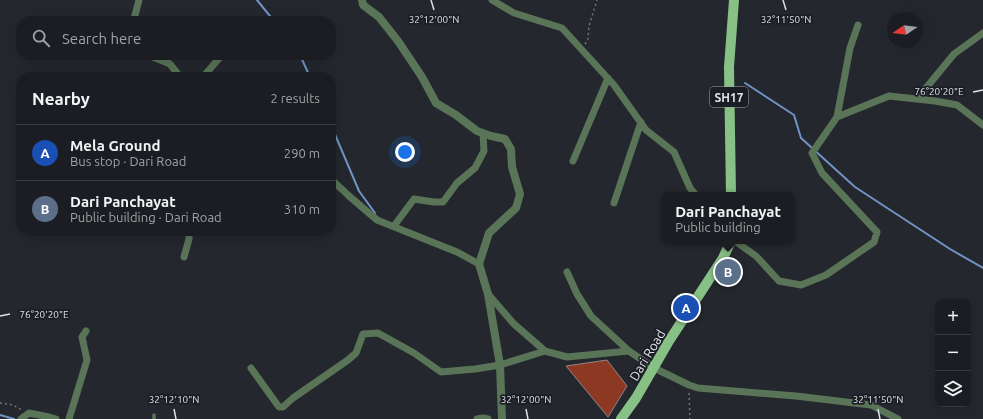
<!DOCTYPE html>
<html lang="en">
<head>
<meta charset="utf-8">
<style>
	body { margin:0; font-family:Ubuntu,sans-serif; background:#282a2f; color:#f1f3f6 }
	.controls { position:absolute; right:12px; bottom:12px; display:grid; overflow:hidden; border-radius:8px; box-shadow:0 4px 16px #0002 }
	.controls button { width:36px; height:36px; display:grid; place-items:center; padding:0; border:0; border-bottom:1px solid #393b40; background:#1b1d22; color:#f1f3f6; font:20px sans-serif }
	.compass { position:absolute; left:887px; top:12px; width:36px; height:36px; border-radius:50%; background:#1b1d22; box-shadow:0 4px 16px #0002; rotate:257deg }
	.you { position:absolute; left:405px; top:152px; width:14px; height:14px; margin:-10px; border:3px solid #fff; border-radius:50%; background:#1a73e8; box-shadow:0 0 0 6px #1a73e833 }
	.badge { display:grid; place-items:center; width:26px; height:26px; border-radius:50%; background:#25d5ae; color:#fff; font-size:13px; font-weight:700 }
	.pin { position:absolute; translate:-50% -50%; border:2px solid #fff; box-shadow:0 1px 4px #0006 }
	.popup { position:absolute; left:661px; top:192px; width:134px; height:52px; box-sizing:border-box; display:grid; place-content:center; border-radius:8px; background:#1b1d22; filter:drop-shadow(0 1px 3px #0005); font-size:13px; white-space:nowrap; color:#a0a2a5 }
	.popup b { font-size:15px; color:#f1f3f6 }
	.popup::after { content:''; position:absolute; left:50%; top:100%; margin-left:-8px; border:8px solid transparent; border-top-color:#1b1d22 }
	.list { margin:0; padding:0; list-style:none }
	h2 { display:flex; justify-content:space-between; align-items:center; height:52px; margin:0; padding:0 16px; font-size:17px }
	h2 small { font-size:13px; font-weight:400; color:#a0a2a5 }
	.list li { display:grid; grid-template-columns:26px 1fr auto; gap:12px; align-items:center; box-sizing:border-box; height:56px; padding:0 16px; border-top:1px solid #393b40 }
	.list b { display:block; font-size:15px; white-space:nowrap }
	.list p { margin:0; font-size:13px; white-space:nowrap; color:#a0a2a5 }
	.list em { font-size:13px; font-style:normal; color:#a0a2a5 }
	.icon { flex:none; width:22px; height:22px; fill:none; stroke:currentColor; stroke-width:2; stroke-linecap:round; stroke-linejoin:round }
	.map { position:relative; flex:none; width:983px; height:419px; overflow:hidden }
	.search { position:absolute; background:#1b1d22; box-shadow:0 4px 16px #0002; left:16px; top:16px; width:320px; height:44px; display:flex; align-items:center; gap:10px; box-sizing:border-box; padding:0 14px; border-radius:16px; color:#a0a2a5; font-size:15px }
	.panel { position:absolute; background:#1b1d22; box-shadow:0 4px 16px #0002; left:16px; top:72px; width:320px; height:164px; border-radius:16px }
	.map>svg:first-child { display:block }
	.lines { fill:none; stroke-linecap:round; stroke-linejoin:round }
	.stream { stroke:#7194c6; stroke-width:2 }
	.building { fill:#8d3823; stroke:#918784 }
	.path { stroke:#73757b; stroke-width:1.5; stroke-dasharray:2 3; stroke-linecap:butt }
	.service { stroke:#597457; stroke-width:3.5 }
	.minor { stroke:#597457; stroke-width:7 }
	.tertiary { stroke:#597457; stroke-width:8 }
	.primary { stroke:#88c185; stroke-width:10 }
	.ticks { fill:none; stroke:#dfe1e6; stroke-width:1.5 }
	.labels { text-anchor:middle; dominant-baseline:central; stroke-width:3.5; stroke-linejoin:round; paint-order:stroke }
	.shield { fill:#1a1e24; stroke:#a4a6ac; stroke-width:1 }
	.shield-label { font-size:12px; font-weight:bold; fill:#dfe1e6 }
	.street-label { font-size:13px; fill:#dfe1e6; stroke:#1a1e24 }
	.ticks-label { font-size:10px; text-anchor:middle; fill:#dfe1e6; stroke:#1a1e24; stroke-width:3.5; stroke-linejoin:round; paint-order:stroke }
</style>
</head>
<body>
<div class="map">
<svg width="983" height="419" viewBox="0 0 983 419">
	<rect width="100%" height="100%" fill="#24272d"/>
	<g class="lines">
		<path class="stream" d="M257,0L274,21
			M300,55L310,77
			M745,83L794,115L801,138L855,187L950,249L983,268
			M331,125L359,191L375,213
			M0,415L14,419"/>
	</g>
	<path class="building" d="M728,262L739,270L730,284L719,276Z
		M607,360L627,386L608,417L566,366Z"/>
	<g class="lines">
		<path class="path" d="M585,44L588,39L589,26L597,0
			M689,393L690,419
			M0,403L13,405L22,410"/>
		<path class="service" d="M154,419V415"/>
		<path class="minor" d="M492,0L514,13L562,28L614,85L646,130L674,152L690,188L696,195
			M134,21V19L139,0
			M148,55L170,64L180,77
			M203,77L222,55
			M917,99L954,54L983,33
			M837,117L850,48L858,25
			M573,161L608,78
			M331,179L349,196L377,220L457,252L479,264
			M614,203L641,122
			M394,226L414,199L434,202H443L457,183L475,168L484,151L483,133
			M735,241L756,256L779,281L801,285L826,275L874,242L877,232L822,173L812,153L837,117L889,96L935,101L957,105L983,125
			M184,257L189,239V231
			M567,272L577,294L591,316L629,351L654,368L689,385L698,388L796,396L871,405L898,419
			M488,294L514,324L545,351
			M251,368L279,407H283L293,398L348,360L356,353L363,334L378,333L414,353L441,372L475,369L500,365L545,351L567,357L629,351
			M21,419L29,413L49,417L56,419
			M69,419L87,360L82,337L86,331
			M477,419L483,418L488,419"/>
		<path class="tertiary" d="M362,0L363,5L379,17L398,41L422,77L436,103L456,115L477,131L491,136L505,139L511,149L512,167L520,194L516,208L489,233L479,264L488,294L500,365L502,419"/>
		<path class="primary" d="M731,195L729,67L734,0
			M621,419L636,398L669,341L723,258L731,241"/>
	</g>
	<path class="ticks" d="M431,0L434,10M783,0L786,10M973,92L983,90M0,316L10,314M174,409L176,419M526,409L528,419M878,409L880,419"/>
	<g class="labels">
		<rect class="shield" x="710" y="87" width="38" height="20" rx="3"/>
		<g class="shield-label">
			<text x="729" y="97">SH17</text>
		</g>
		<g class="street-label">
			<text transform="translate(647 355) rotate(-59)">Dari Road</text>
		</g>
	</g>
	<g class="ticks-label">
		<text x="434" y="23">32°12'00"N</text>
		<text x="786" y="23">32°11'50"N</text>
		<text x="939" y="95">76°20'20"E</text>
		<text x="44" y="318">76°20'20"E</text>
		<text x="174" y="403">32°12'10"N</text>
		<text x="526" y="403">32°12'00"N</text>
		<text x="878" y="403">32°11'50"N</text>
	</g>
</svg>
<div class="controls">
<button>+</button>
<button>−</button>
<button><svg class="icon" aria-label="layers" viewBox="0 0 24 24"><path d="M12 4l9 5-9 5-9-5zM3 14l9 5 9-5"/></svg></button>
</div>
<svg class="compass" viewBox="-18 -18 36 36"><path d="M0-13l5 13h-10z" fill="#e53935"/><path d="M0 13l5-13h-10z" fill="#a0a2a5"/></svg>
<div class="you"></div>
<div class="pin badge" style="left:686px;top:308px;background:#1a4fb4">A</div>
<div class="pin badge" style="left:728px;top:272px;background:#5c6f8a">B</div>
<div class="popup"><b>Dari Panchayat</b>Public building</div>
<div class="search"><svg class="icon" aria-label="search" viewBox="0 0 24 24"><circle cx="10" cy="10" r="6"/><path d="M15 15l6 6"/></svg>Search here</div>
<section class="panel">
<h2>Nearby<small>2 results</small></h2>
<ul class="list">
<li><span class="badge" style="background:#1a4fb4">A</span><div><b>Mela Ground</b><p>Bus stop · Dari Road</p></div><em>290 m</em></li>
<li><span class="badge" style="background:#5c6f8a">B</span><div><b>Dari Panchayat</b><p>Public building · Dari Road</p></div><em>310 m</em></li>
</ul>
</section>
</div>
</body>
</html>
